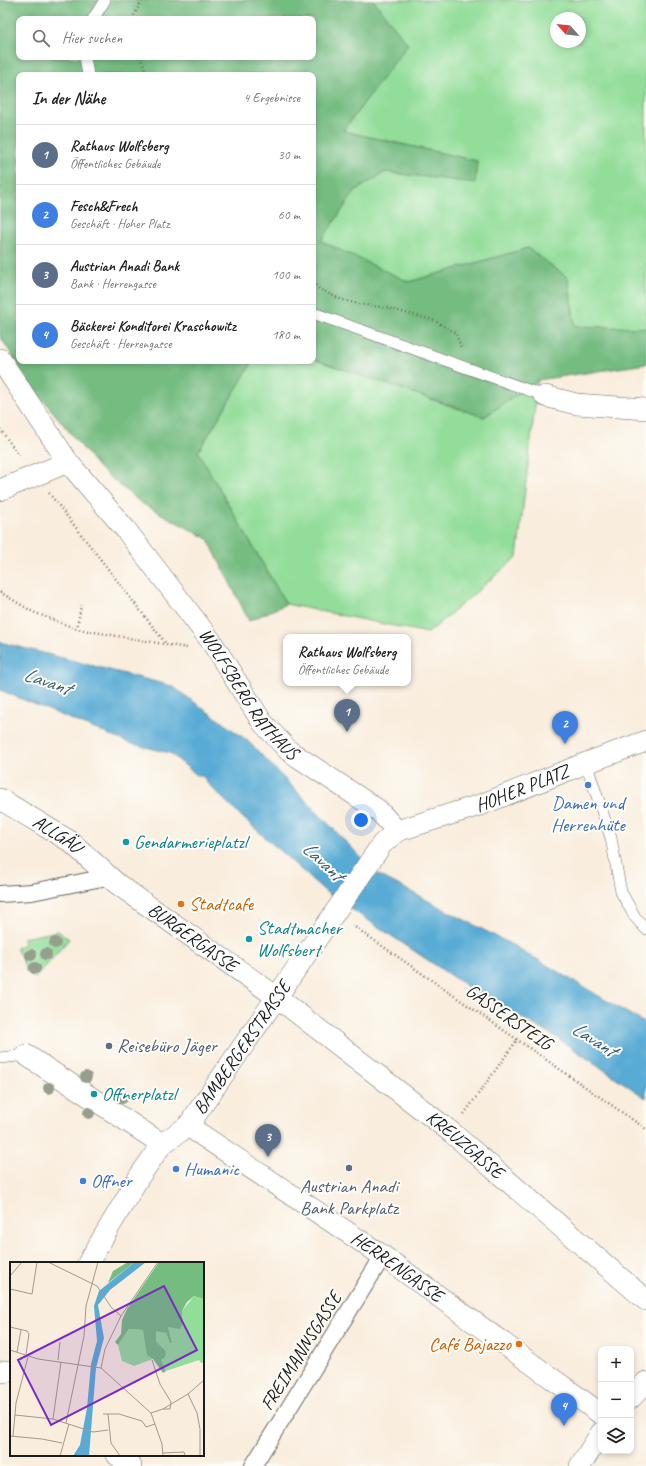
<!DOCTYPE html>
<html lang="de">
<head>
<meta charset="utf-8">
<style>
	body { margin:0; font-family:Caveat,sans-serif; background:#f6f6f6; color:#222 }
	.controls { position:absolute; right:12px; bottom:12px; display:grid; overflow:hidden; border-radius:8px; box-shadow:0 2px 6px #0003 }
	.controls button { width:36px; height:36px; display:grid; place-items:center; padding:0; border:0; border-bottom:1px solid #e0e0e0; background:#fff; color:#222; font:20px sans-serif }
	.compass { position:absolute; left:550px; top:12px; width:36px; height:36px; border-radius:50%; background:#fff; box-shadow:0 2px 6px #0003; rotate:297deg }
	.you { position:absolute; left:361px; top:820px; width:14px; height:14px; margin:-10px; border:3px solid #fff; border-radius:50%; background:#1a73e8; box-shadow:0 0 0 6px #1a73e833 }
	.badge { display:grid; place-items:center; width:26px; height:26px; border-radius:50%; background:#2563eb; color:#fff; font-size:13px; font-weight:700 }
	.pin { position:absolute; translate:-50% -33px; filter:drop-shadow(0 1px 2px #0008) }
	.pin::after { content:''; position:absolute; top:21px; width:14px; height:12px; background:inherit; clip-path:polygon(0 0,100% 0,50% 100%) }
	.popup { position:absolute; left:283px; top:634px; width:128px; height:52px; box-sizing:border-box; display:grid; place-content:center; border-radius:8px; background:#fff; filter:drop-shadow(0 1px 3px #0005); font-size:13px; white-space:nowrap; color:#767676 }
	.popup b { font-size:15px; color:#222 }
	.popup::after { content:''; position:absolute; left:50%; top:100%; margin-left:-8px; border:8px solid transparent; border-top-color:#fff }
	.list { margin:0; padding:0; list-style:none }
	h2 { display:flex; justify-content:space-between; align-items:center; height:52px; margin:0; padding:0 16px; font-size:17px }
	h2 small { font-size:13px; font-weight:400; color:#767676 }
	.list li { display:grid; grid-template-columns:26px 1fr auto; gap:12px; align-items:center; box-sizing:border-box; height:60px; padding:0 16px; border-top:1px solid #e0e0e0 }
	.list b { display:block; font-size:15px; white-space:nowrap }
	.list p { margin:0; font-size:13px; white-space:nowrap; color:#767676 }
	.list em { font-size:13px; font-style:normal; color:#767676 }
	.icon { flex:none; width:22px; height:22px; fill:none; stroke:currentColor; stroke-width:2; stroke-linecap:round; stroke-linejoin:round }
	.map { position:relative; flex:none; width:646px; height:1466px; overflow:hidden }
	.search { position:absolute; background:#fff; box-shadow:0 2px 6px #0003; left:16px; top:16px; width:300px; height:44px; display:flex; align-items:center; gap:10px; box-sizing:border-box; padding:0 14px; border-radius:8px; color:#767676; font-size:15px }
	.panel { position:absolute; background:#fff; box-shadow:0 2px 6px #0003; left:16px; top:72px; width:300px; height:292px; border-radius:8px }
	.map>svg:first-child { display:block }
	.green { fill:#92dd99; stroke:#577c5a; fill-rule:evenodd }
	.forest { fill:#75bc81; stroke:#486c4e; fill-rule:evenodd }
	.water { fill:#59abd4; stroke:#3a6478 }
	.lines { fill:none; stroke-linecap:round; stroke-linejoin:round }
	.service-casing { stroke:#696560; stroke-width:12 }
	.pedestrian-casing { stroke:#696560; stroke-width:18 }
	.minor-casing { stroke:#696560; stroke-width:22 }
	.path { stroke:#696560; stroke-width:2.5; stroke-dasharray:1 3; stroke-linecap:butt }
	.service { stroke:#fff; stroke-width:11 }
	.pedestrian { stroke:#fff; stroke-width:16 }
	.minor { stroke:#fff; stroke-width:21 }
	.tree { fill:#969f8b }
	.shop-dot { fill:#3f7fe0; stroke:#fdfcf7; stroke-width:1.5 }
	.culture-dot { fill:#0f9aa8; stroke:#fdfcf7; stroke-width:1.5 }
	.food-dot { fill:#e8710a; stroke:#fdfcf7; stroke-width:1.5 }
	.service-dot { fill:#5c6f8a; stroke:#fdfcf7; stroke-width:1.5 }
	.labels { text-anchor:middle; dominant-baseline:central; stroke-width:4; stroke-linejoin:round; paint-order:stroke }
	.street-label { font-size:19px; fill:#1c1c1c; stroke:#fdfcf7 }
	.shop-label { font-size:19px; fill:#366cbe; stroke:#fdfcf7; text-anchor:start }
	.culture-label { font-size:19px; fill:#0d838f; stroke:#fdfcf7; text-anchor:start }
	.food-label { font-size:19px; fill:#c56008; stroke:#fdfcf7; text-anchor:start }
	.service-label { font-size:19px; fill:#4e5e75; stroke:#fdfcf7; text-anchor:start }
	.water-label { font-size:20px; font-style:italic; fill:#375c6f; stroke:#fdfcf7 }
	.inset-road { fill:none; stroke:#a19990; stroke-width:1 }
	.view { fill:#7b2cbf; fill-opacity:0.15; stroke:#7b2cbf; stroke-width:2 }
	.inset-edge { fill:none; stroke:#1c1c1c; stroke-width:2 }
</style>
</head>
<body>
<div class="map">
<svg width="646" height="1466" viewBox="0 0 646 1466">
	<rect width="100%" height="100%" fill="#fdfcf7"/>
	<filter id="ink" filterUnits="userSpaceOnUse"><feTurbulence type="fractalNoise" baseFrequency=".025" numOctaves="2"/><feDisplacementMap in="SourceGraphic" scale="8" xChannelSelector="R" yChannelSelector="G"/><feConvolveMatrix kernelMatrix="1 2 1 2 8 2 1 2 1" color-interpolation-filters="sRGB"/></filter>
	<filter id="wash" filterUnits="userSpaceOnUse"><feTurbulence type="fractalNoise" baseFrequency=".012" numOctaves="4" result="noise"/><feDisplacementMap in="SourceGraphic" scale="16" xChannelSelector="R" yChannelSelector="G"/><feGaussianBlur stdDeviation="0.9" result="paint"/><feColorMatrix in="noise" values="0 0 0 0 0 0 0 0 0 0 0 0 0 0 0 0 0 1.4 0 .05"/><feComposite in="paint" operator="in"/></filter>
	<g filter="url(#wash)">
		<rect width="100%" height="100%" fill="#f9eddd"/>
		<path class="green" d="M373,0H646V328L575,327L568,278L528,248L409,282L321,241L355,191L385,172L475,182L477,161L343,131L407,44ZM556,18H580V42H556Z
			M313,359L484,417L538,380L517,557L428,633L286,604L198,452L253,361H313Z
			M58,931L69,939L35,978L26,971L25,966L16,948L24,944L23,938Z"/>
		<path class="forest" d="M0,0H373L408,44L343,131L477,161L475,183L385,172L355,191L321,241L409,282L528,248L568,278L575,326L646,328V364L538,380L484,417L313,359V75H19V361H253L198,452L286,604L249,621L208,539L141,503L100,469L30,384L0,336ZM19,19H313V57H19Z"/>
		<path class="water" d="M0,642L172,686L248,741L377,874L518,948L646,1024V1098L554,1036L474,991L326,892L240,815L207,783L203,776H198L170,753L129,743L0,690Z"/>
	</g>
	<g filter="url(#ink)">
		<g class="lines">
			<defs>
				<path id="service" d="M93,19L105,0
					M85,57L88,75
					M313,313L545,396
					M586,763L611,838L621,892L635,917L646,929
					M0,1058L26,1055"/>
				<path id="pedestrian" d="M0,894L32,892L107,877
					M253,1466L383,1256"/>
				<g id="minor">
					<path id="s1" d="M0,359L68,462L126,530L211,641L262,722L289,751L378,810L397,831"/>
					<path d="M545,396L576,404L646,409"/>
					<path d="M0,490L68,462"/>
					<path id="s2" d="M0,799L71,842L116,883L278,998L451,1132L646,1300"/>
					<path d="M26,1055L162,1144"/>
					<path id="s3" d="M188,1126L383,1256L601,1414"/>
					<path id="s4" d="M88,1263L139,1177L162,1144L188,1126L382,844L397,831L483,804L586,763L646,741"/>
					<path d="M0,1372L10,1371"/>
					<path d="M631,1398L646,1382"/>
					<path d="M117,1455L131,1466"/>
					<path d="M580,1466L601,1433"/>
				</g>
			</defs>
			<use href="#service" class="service-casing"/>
			<use href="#pedestrian" class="pedestrian-casing"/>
			<use href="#minor" class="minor-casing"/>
			<path class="path" d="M132,19L142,0
				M139,57L144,65L146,75
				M313,282L319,289L340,299L358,304L387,308L433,320L456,333L461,348
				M0,429L21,458
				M49,493L167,645
				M0,592L33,612L77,629L187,648
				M77,629L81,605
				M352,925L646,1129
				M464,1114L517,1040"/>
			<use href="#service" class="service"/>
			<use href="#pedestrian" class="pedestrian"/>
			<use href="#minor" class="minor"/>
		</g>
		<g class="tree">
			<circle cx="55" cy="943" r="6"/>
			<circle cx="46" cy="954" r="6"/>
			<circle cx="31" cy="955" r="6"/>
			<circle cx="35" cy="968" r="6"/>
			<circle cx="86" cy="1077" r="6"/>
			<circle cx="49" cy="1088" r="6"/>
			<circle cx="122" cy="1098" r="6"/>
			<circle cx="89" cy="1113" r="6"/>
		</g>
	</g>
	<g class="shop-dot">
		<circle cx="588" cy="785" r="4"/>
		<circle cx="176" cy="1169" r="4"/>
		<circle cx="83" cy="1181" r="4"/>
	</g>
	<g class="culture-dot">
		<circle cx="126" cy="842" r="4"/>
		<circle cx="249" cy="939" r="4"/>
		<circle cx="94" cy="1094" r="4"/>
	</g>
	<g class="food-dot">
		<circle cx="181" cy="904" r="4"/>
		<circle cx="519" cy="1344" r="4"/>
	</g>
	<g class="service-dot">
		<circle cx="109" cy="1046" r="4"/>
		<circle cx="349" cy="1168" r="4"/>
	</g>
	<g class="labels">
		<g class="street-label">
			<text stroke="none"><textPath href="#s1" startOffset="418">WOLFSBERG RATHAUS</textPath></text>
			<text stroke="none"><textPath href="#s4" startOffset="666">HOHER PLATZ</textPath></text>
			<text stroke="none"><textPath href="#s2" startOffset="67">ALLGÄU</textPath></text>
			<text stroke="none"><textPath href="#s2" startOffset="238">BURGERGASSE</textPath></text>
			<text transform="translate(509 1017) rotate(35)">GASSERSTEIG</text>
			<text stroke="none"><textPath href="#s4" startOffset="267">BAMBERGERSTRASSE</textPath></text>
			<text stroke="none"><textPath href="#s2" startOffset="580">KREUZGASSE</textPath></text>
			<text stroke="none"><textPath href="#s3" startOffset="252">HERRENGASSE</textPath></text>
			<text transform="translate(301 1351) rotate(-58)">FREIMANNSGASSE</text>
		</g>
		<g class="shop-label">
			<text x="588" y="803" text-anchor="middle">Damen und<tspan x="588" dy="22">Herrenhüte</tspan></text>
			<text x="184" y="1169">Humanic</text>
			<text x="91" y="1181">Offner</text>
		</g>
		<g class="culture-label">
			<text x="134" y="842">Gendarmerieplatzl</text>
			<text x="257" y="928">Stadtmacher<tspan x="257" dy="22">Wolfsbert</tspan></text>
			<text x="102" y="1094">Offnerplatzl</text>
		</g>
		<g class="food-label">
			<text x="189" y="904">Stadtcafe</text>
			<text x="511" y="1344" text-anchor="end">Café Bajazzo</text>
		</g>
		<g class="service-label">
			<text x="117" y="1046">Reisebüro Jäger</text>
			<text x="349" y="1186" text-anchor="middle">Austrian Anadi<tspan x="349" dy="22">Bank Parkplatz</tspan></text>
		</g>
		<g class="water-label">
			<text transform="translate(47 681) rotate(19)">Lavant</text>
			<text transform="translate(323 861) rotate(43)">Lavant</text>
			<text transform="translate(594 1039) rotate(32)">Lavant</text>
		</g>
	</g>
	<g transform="translate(10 1262)">
		<rect width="194" height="194" fill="#f9eddd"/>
		<path d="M184,34L194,37V100L191,101L189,98L156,109L150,98L156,89L146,79V68L156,71L160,80H162L158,65L173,60L172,49ZM119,67L133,68L143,97L124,104L112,99L108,83Z" fill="#92dd99"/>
		<path d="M118,0H125L98,21L103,9ZM149,0H194V37L184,34L177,40L172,49L173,60L170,67L158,65L162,80L160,81L156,71L146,69V79L156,89L155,95L151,98L156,109L153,111L143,97L137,93L133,68L119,67L108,83L105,80L111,72L112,58L117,47Z" fill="#75bc81"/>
		<path d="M125,0H136L100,28L88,43L94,76L86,106L79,194H63L70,183L77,146L81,102L87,79L84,44L89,29Z" fill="#59abd4"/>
		<path class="inset-road" d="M38,0L87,24L101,45L111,54M0,14L12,0M0,27L22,32L27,0M0,65L17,69L19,72L16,92M0,88L28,97L91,106M7,90L11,68M48,98L50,80M142,98L150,122L161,140L160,147H153M91,106L95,87L111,54L148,0M91,106L141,151L152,182L153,194M178,132L187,151L190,167V194M141,151L153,147L178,132L194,118M93,152H109L132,159L136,165L145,162M98,152L101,181L110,194M5,153L43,157L83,170L98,168M43,157L51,100M56,161L74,74L76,44L88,0M0,174L32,177L52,181M3,174L6,141L18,95M153,191L174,190L175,194M50,194L59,162"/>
		<path class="view" d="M154,24L187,88L41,163L8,98Z"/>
		<rect width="194" height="194" class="inset-edge"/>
	</g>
</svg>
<div class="controls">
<button>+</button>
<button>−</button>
<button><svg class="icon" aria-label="layers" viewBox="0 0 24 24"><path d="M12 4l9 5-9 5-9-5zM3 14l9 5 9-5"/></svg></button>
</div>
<svg class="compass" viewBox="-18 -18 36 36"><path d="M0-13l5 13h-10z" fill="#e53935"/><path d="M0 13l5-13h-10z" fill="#767676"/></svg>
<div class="you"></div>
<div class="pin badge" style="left:347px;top:732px;background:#5c6f8a">1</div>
<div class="popup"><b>Rathaus Wolfsberg</b>Öffentliches Gebäude</div>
<div class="pin badge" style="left:565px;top:744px;background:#3f7fe0">2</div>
<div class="pin badge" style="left:268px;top:1157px;background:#5c6f8a">3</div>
<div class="pin badge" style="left:564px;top:1426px;background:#3f7fe0">4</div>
<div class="search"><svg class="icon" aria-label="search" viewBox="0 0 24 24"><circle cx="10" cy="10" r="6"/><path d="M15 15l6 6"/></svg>Hier suchen</div>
<section class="panel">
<h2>In der Nähe<small>4 Ergebnisse</small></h2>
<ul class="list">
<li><span class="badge" style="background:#5c6f8a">1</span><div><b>Rathaus Wolfsberg</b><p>Öffentliches Gebäude</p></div><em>30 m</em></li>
<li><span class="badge" style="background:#3f7fe0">2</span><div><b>Fesch&amp;Frech</b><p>Geschäft · Hoher Platz</p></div><em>60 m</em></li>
<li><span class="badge" style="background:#5c6f8a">3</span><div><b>Austrian Anadi Bank</b><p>Bank · Herrengasse</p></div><em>100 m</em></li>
<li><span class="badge" style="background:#3f7fe0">4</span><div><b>Bäckerei Konditorei Kraschowitz</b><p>Geschäft · Herrengasse</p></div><em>180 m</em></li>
</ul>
</section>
</div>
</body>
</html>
